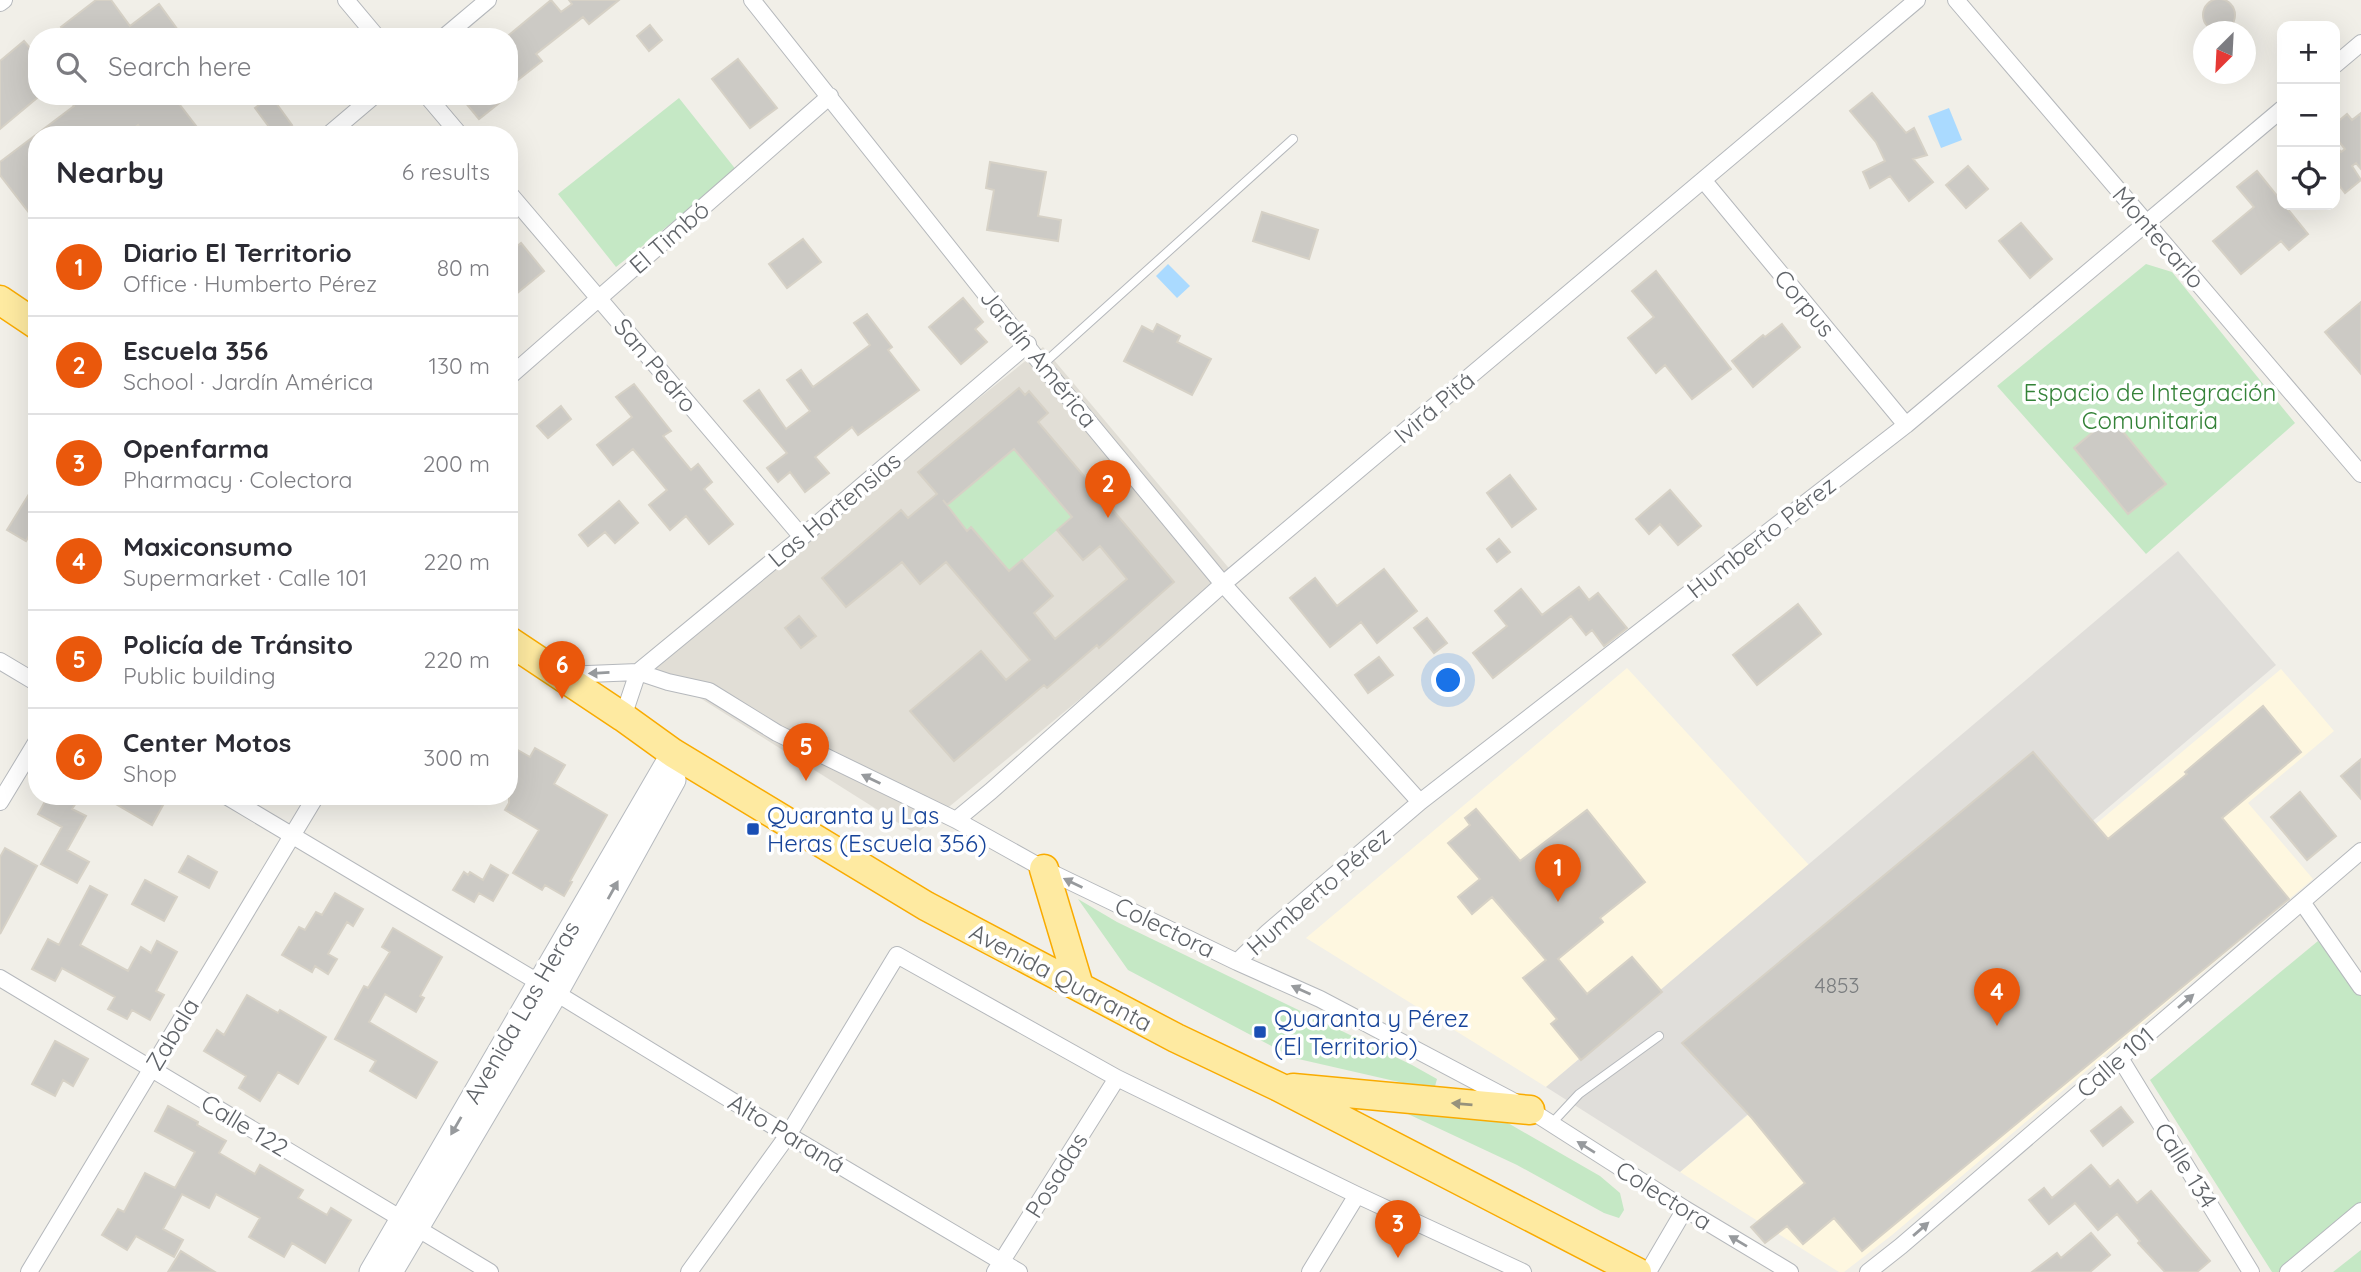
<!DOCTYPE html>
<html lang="en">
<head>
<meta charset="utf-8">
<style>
	body { margin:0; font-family:Quicksand,sans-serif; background:#f2f2f3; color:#2b2b33 }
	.controls { position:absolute; right:21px; top:21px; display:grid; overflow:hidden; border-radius:14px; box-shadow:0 7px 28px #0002 }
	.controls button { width:63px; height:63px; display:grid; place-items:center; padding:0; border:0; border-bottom:2px solid #e1e1e2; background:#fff; color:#2b2b33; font:35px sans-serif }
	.compass { position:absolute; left:2193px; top:21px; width:63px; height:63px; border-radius:50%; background:#fff; box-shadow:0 7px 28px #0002; rotate:204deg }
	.you { position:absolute; left:1449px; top:681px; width:24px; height:24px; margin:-18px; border:5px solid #fff; border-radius:50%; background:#1a73e8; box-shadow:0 0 0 10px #1a73e833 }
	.badge { display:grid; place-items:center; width:46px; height:46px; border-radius:50%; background:#ea580c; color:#fff; font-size:23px; font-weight:700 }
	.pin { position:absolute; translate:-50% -58px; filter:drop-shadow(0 2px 4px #0008) }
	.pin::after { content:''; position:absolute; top:37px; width:24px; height:21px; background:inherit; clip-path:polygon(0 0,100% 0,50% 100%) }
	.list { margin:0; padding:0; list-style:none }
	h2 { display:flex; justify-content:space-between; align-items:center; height:91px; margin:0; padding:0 28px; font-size:30px }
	h2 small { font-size:23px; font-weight:400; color:#7c7c81 }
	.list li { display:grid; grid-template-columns:46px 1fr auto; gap:21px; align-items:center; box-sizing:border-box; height:98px; padding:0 28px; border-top:2px solid #e1e1e2 }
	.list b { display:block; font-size:26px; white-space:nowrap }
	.list p { margin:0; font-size:23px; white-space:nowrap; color:#7c7c81 }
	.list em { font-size:23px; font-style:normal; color:#7c7c81 }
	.icon { flex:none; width:38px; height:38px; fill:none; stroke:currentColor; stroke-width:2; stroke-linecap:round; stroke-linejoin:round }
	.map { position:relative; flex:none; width:2361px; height:1272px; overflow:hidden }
	.search { position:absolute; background:#fff; box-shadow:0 7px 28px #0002; left:28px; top:28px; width:490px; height:77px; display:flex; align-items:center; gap:18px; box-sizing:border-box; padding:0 24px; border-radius:28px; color:#7c7c81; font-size:26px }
	.panel { position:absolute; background:#fff; box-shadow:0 7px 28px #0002; left:28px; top:126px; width:490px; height:679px; border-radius:28px }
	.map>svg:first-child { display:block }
	.commercial { fill:#fef7e0 }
	.industrial { fill:#e0deda }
	.education { fill:#e1ded6 }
	.green { fill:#c5e8c5 }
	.water { fill:#aadaff }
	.building { fill:#cccac5; stroke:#d6d1c6; stroke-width:2; fill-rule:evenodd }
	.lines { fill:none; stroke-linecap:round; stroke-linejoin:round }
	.service-casing { stroke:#b5b8bc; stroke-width:10 }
	.minor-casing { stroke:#b5b8bc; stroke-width:18 }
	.secondary-casing { stroke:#b6babf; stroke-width:25 }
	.trunk-casing { stroke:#f9ab00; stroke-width:31 }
	.service { stroke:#fff; stroke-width:8 }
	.minor { stroke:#fff; stroke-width:16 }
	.secondary { stroke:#fff; stroke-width:23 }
	.trunk { stroke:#feeaa1; stroke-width:28 }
	.oneway { fill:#979a9d }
	.oneway2 { fill:#97927c }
	.transit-dot { fill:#1a4fb4; stroke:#fff; stroke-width:2.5 }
	.labels { text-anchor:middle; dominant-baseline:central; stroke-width:7; stroke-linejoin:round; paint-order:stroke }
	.number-label { font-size:21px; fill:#7a7d7f }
	.street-label { font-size:24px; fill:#5f6368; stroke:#fff }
	.park-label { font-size:24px; fill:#348238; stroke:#fff }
	.transit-label { font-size:24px; fill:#164399; stroke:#fff; text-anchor:start }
</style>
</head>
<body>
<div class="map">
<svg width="2361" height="1272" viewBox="0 0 2361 1272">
	<rect width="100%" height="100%" fill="#f1efe8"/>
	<path class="commercial" d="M1627,668L1809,865L1546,1087L1306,938Z
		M2281,669L2334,731L2248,803L2313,879L1892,1235L1844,1272H1839L1680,1172Z"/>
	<path class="industrial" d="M2178,551L2276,665L1680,1172L1546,1087Z"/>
	<path class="education" d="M1043,347L1233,573L916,834L646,664Z"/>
	<path class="green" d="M679,98L737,171L616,267L558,194Z
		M2146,264L2172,272L2295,423L2146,554L1997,386Z
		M1014,449L1072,517L1009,571L971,527L967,531L947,505Z
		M1078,899L1117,922L1412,1065L1437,1079L1434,1090L1294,1058L1128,970Z
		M2318,941L2361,996V1215L2289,1272H2272L2150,1080Z
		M1393,1107L1501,1119L1600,1176L1620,1193L1624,1210L1619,1218L1604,1213L1517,1165Z
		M2361,1250V1272H2333Z"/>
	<path class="water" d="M1949,108L1962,140L1941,148L1928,116Z
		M1168,264L1190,286L1177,298L1156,276Z"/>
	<path class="building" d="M2203 15a16 16 0 1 1 32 0a16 16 0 1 1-32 0Z
		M96,0H111L130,26L159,4L183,37H68L61,27Z
		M551,0L561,12L572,4L569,0H619L589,24L583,17L536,54L542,61L509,87V35Z
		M650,25L662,40L649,51L637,36Z
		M24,41L37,56V98L0,129V61Z
		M738,59L777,108L750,128L712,79Z
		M1872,93L1906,133L1914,128L1927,155L1913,159L1933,182L1909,201L1890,176L1870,188L1863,172L1885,161L1876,142L1850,111Z
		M67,96H173L203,135H145L138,125L126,135H37V223L0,175V162L74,106Z
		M271,96L292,125L279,135H275L255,108Z
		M460,96H508L479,119Z
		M2361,113V169L2356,163L2352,166L2361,180L2345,193L2335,180V144L2341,152L2345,149L2335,137V124L2347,114L2352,120Z
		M990,162L1046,172L1038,216L1061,220L1058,241L987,230L994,190L986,188Z
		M1968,166L1988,189L1966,208L1946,185Z
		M2257,171L2308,234L2289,250L2281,241L2241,274L2213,241L2254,207L2237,187Z
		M1262,212L1318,230L1309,259L1253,241Z
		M2021,223L2052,259L2030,278L1999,241Z
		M803,239L821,262L787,288L769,264Z
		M521,243L544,271L516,294L509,286V253Z
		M1656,271L1731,369L1692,399L1665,365L1656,373L1628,338L1654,317L1632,291Z
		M963,298L983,322L975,329L987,342L961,364L929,327Z
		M2361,302V374L2325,332Z
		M867,314L892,347L888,350L919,390L858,435L852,427L815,457L829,473L805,492L790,472L778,482L767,468L787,453L744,401L759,390L786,429L810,411L787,380L801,370L813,387L870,345L854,323Z
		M1157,324L1180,336L1177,342L1211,359L1192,395L1124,361L1142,326L1153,332Z
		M1782,324L1800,347L1753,387L1732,361L1763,335L1765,337Z
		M634,384L671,431L663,436L691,470L698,464L712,482L704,489L733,524L709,544L686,516L670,530L649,505L667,490L633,449L613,465L597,445L632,417L616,397Z
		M1019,388L1025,395L1029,391L1048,413L1038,422L1174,582L1099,648L1097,645L1047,688L1044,685L954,761L910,711L981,651L1006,680L1030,660L946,562L920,584L902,562L846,607L822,578L901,510L908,518L937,494L918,472ZM1014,449L1072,517L1057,530L1083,560L1100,546L1127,579L1055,639L1034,613L1053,596L1022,560L1009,571L971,527L967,531L943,500L947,505Z
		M561,406L571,419L548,438L537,426Z
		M2111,417L2166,484L2128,514L2074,448Z
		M1510,475L1536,509L1512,527L1487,493Z
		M37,481V536L31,532L26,541L7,530Z
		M1670,490L1701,526L1678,545L1660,524L1649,534L1636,519Z
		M619,501L638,523L615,543L605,532L588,546L579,535Z
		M1499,539L1510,552L1497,562L1487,549Z
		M1384,569L1417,611L1377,643L1361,622L1330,647L1290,598L1315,578L1337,606Z
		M1579,587L1589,600L1598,593L1627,628L1604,646L1592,630L1586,635L1571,616L1493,678L1473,653L1507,626L1495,611L1521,589L1542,615Z
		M1798,604L1821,634L1757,685L1733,655Z
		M799,616L816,636L801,648L785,628Z
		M1427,618L1447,643L1434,653L1414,628Z
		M1379,657L1393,675L1368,693L1355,675Z
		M2263,706L2301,752L2222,818L2289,899L1862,1251L1834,1218L1803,1244L1787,1226L1765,1243L1751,1227L1805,1183L1752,1118L1682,1043L2033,752L2108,839L2187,774L2185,772Z
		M509,745L530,757L535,748L565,765L554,784L607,815L570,881L572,882L564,896L545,885L542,890L513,873L539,830L505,810L509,803Z
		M2361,759V799L2341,776Z
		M2300,792L2336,836L2307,860L2271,817Z
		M48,796H64L76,803L72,809L86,816L67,850L89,862L77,883L41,864L62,827L38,814Z
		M102,796H168L152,825Z
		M1476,809L1520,861L1587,810L1645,882L1600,918L1603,922L1558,959L1587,994L1632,957L1662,992L1581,1060L1551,1024L1557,1019L1523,978L1546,960L1492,897L1472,914L1458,897L1480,879L1448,843L1470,825L1465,818Z
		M5,848L37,866L0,934V857Z
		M188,856L217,872L209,888L179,872Z
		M491,865L508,875L493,901L479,893L474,902L453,890L464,872L468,875L470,872L483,880Z
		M145,880L177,897L164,921L132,904Z
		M90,886L107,895L80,945L128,971L141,947L151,953L157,941L177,952L156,991L164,995L150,1020L132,1010L127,1019L108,1009L115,997L62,968L55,981L32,969L48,939L59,945Z
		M335,893L363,909L353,926L347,922L328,954L337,959L328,974L315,966L312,972L282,955L299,927L305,930L316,912L322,915Z
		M393,928L442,957L420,996L424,998L416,1012L385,994L369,1022L437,1062L416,1098L370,1071L376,1061L335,1039L364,986L368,988L390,952L382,947Z
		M247,995L278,1013L280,1010L326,1037L298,1084L278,1072L260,1101L239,1088L246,1076L204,1051L217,1030L224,1035Z
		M55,1041L88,1059L73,1086L63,1080L55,1096L32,1084Z
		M168,1106L198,1122L197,1125L226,1141L219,1153L255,1174L260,1165L303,1190L298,1198L327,1215L331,1208L351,1220L325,1263L292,1243L284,1257L249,1237L260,1218L216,1194L209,1208L182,1194L163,1229L183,1240L174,1257L136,1236L127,1250L102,1235L118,1209L124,1212L145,1173L175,1188L195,1152L155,1131Z
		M2121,1107L2133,1122L2103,1146L2091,1131Z
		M2091,1165L2110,1187L2118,1180L2137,1203L2151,1191L2210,1261L2197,1272H2165L2138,1243L2140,1241L2117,1214L2098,1230L2075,1203L2049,1224L2029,1200L2044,1188L2052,1198Z
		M2091,1233L2110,1255L2090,1272H2032L2057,1253L2061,1258Z
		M181,1251L215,1272H168Z"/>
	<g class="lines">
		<defs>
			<path id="service" d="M1042,365L1293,139
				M1552,1123L1579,1094L1659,1036"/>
			<path id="minor" d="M346,0L377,37
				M752,0L1042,365L1223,584L1420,802
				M1956,0L2361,474
				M0,3L4,0
				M444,37L488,0
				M2335,65L2361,43
				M427,96L460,135
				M328,135L374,96
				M1704,181L1906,425
				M509,193L802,537
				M509,377L830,96
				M0,661L37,683
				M563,675L638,672L668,682L709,691L777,733L956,820L1044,869L1237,962L1320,999L1530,1110L1685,1209L1790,1272
				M623,717L638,672L802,537L1028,344
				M226,796L538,982
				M0,802L37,741
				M956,820L991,791L1223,584L1917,0
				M2302,902L2361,987
				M1237,962L1268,932L1420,802L1906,425L2282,109
				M0,978L490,1272
				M556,993L788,1135L1019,1272
				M2120,1058L2251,1272
				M29,1272L316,796
				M689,1272L788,1135L897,955L1117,1078L1357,1195L1523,1272
				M995,1272L1117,1078
				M1310,1272L1357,1195
				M1648,1272L1685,1209
				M1868,1272L1901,1246L2361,851
				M2288,1272L2361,1211"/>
			<path id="secondary" d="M371,1272L673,753
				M391,1272L556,993L674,780"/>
			<path id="trunk" d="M0,300L37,325
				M509,641L623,717L673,753L926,906L1176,1038L1279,1087L1637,1272
				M1044,869L1079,986
				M1293,1088L1530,1110"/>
		</defs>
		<use href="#service" class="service-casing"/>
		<use href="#minor" class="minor-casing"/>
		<use href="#secondary" class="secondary-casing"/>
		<use href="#trunk" class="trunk-casing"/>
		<use href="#service" class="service"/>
		<use href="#minor" class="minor"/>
		<use href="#secondary" class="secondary"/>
		<use href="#trunk" class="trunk"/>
	</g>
	<defs><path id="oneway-solid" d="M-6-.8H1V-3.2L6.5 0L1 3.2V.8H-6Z" transform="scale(1.75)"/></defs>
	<g class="oneway">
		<use href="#oneway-solid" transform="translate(599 673) rotate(177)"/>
		<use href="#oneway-solid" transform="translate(871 779) rotate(-154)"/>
		<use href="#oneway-solid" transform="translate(1073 883) rotate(-154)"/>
		<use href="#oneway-solid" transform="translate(613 890) rotate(-61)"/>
		<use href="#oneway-solid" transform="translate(1301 990) rotate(-156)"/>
		<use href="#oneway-solid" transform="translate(2186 1001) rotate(-41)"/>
		<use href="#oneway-solid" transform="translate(456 1126) rotate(120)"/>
		<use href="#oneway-solid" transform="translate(1586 1147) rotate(-148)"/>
		<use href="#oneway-solid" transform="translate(1921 1229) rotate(-41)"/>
		<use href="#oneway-solid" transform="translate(1738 1241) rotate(-149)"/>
	</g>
	<use class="oneway2" href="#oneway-solid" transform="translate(1462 1104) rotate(-175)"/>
	<g class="transit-dot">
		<rect x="746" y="822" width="14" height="14" rx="3.5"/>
		<rect x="1253" y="1025" width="14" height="14" rx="3.5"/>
	</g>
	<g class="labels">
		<g class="number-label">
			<text x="1837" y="985">4853</text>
		</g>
		<g class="street-label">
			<text transform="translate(669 237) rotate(-41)">El Timbó</text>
			<text transform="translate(2159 237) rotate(49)">Montecarlo</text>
			<text transform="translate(1805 303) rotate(50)">Corpus</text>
			<text transform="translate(1039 358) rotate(51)">Jardín América</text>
			<text transform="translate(656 365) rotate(50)">San Pedro</text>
			<text transform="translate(1434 407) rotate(-40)">Ivirá Pitá</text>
			<text transform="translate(834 509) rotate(-40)">Las Hortensias</text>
			<text transform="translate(1761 537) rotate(-38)">Humberto Pérez</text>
			<text transform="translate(1318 891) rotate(-41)">Humberto Pérez</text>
			<text transform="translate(1165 927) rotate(26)">Colectora</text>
			<text transform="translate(1061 977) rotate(28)">Avenida Quaranta</text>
			<text transform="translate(521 1012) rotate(-60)">Avenida Las Heras</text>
			<text transform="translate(172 1034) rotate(-59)">Zabala</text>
			<text transform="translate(2115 1062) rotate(-41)">Calle 101</text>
			<text transform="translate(245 1125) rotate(31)">Calle 122</text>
			<text transform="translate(787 1133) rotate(31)">Alto Paraná</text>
			<text transform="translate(2186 1165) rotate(58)">Calle 134</text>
			<text transform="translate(1056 1175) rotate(-58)">Posadas</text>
			<text transform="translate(1664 1195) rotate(32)">Colectora</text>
		</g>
		<g class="park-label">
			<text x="2150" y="392">Espacio de Integración<tspan x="2150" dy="28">Comunitaria</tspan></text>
		</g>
		<g class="transit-label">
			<text x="767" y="815">Quaranta y Las<tspan x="767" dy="28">Heras (Escuela 356)</tspan></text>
			<text x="1274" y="1018">Quaranta y Pérez<tspan x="1274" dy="28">(El Territorio)</tspan></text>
		</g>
	</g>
</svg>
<div class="controls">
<button>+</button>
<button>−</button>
<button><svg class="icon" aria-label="locate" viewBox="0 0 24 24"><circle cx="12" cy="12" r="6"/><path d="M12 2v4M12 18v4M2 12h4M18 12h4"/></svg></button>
</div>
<svg class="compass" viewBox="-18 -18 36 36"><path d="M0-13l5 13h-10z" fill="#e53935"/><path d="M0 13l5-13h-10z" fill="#7c7c81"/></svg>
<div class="you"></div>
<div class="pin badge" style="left:1558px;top:902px">1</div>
<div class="pin badge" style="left:1108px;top:518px">2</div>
<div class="pin badge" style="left:1398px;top:1258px">3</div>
<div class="pin badge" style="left:1997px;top:1026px">4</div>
<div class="pin badge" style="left:806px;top:781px">5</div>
<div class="pin badge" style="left:562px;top:699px">6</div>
<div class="search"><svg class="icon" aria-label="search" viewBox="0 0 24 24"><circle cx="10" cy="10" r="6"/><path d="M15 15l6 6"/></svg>Search here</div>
<section class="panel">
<h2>Nearby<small>6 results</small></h2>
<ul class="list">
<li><span class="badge">1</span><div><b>Diario El Territorio</b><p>Office · Humberto Pérez</p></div><em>80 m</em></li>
<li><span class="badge">2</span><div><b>Escuela 356</b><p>School · Jardín América</p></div><em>130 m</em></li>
<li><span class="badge">3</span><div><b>Openfarma</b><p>Pharmacy · Colectora</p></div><em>200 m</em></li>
<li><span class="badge">4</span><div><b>Maxiconsumo</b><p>Supermarket · Calle 101</p></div><em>220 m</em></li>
<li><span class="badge">5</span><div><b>Policía de Tránsito</b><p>Public building</p></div><em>220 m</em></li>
<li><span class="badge">6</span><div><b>Center Motos</b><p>Shop</p></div><em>300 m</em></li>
</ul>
</section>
</div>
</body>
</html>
